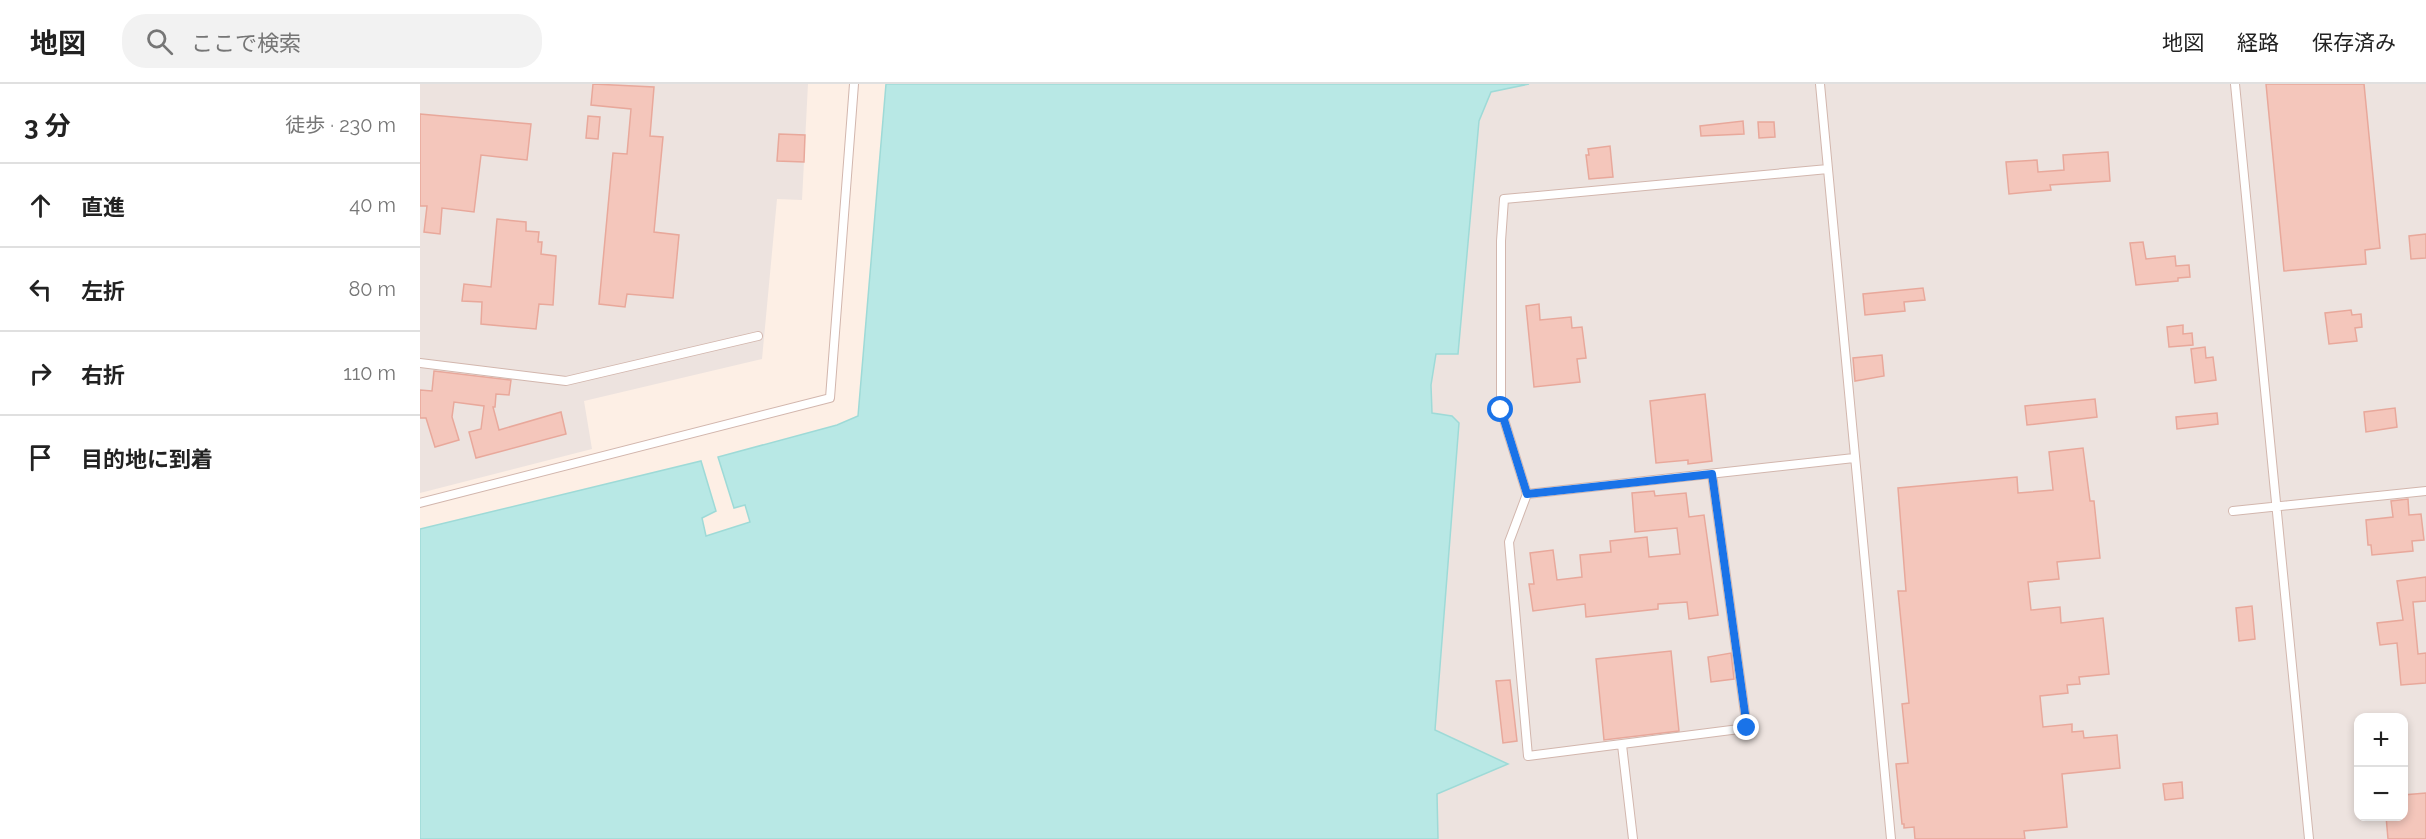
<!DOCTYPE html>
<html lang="ja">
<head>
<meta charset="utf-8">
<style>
	body { margin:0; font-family:Raleway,"Noto Sans JP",sans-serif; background:#f2f2f2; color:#222 }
	.controls { position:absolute; right:18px; bottom:18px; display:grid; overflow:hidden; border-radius:12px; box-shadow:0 3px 9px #0003 }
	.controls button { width:54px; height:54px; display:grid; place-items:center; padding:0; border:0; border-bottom:2px solid #e0e0e0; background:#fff; color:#222; font:30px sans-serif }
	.stop { position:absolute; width:18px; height:18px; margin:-14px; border:4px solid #1a73e8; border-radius:50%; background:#fff }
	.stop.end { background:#1a73e8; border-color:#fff; box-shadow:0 2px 6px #0008 }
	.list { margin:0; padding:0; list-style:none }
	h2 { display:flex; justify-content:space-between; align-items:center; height:78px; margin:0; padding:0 24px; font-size:26px }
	h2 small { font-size:20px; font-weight:400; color:#767676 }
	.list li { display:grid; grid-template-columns:39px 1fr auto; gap:18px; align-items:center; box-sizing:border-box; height:84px; padding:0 24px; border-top:2px solid #e0e0e0 }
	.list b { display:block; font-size:22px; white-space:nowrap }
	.list em { font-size:20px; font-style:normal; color:#767676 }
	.icon { flex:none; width:33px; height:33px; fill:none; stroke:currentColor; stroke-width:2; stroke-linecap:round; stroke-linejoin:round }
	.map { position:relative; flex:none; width:2006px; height:755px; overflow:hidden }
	header { display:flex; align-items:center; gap:36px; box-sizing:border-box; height:84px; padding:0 30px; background:#fff; border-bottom:2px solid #e0e0e0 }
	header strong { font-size:28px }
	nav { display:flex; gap:33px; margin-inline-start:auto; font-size:21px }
	.search { width:420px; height:54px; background:#f2f2f2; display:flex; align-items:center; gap:15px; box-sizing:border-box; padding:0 21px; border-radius:24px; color:#767676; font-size:22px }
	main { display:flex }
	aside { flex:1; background:#fff }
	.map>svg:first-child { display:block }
	.industrial { fill:#ede3df; fill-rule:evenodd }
	.water { fill:#b8e8e5; stroke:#9edad7; stroke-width:1.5 }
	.building { fill:#f4c6bb; stroke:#e8a89b; stroke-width:1.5 }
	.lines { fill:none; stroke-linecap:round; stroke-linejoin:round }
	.lane-casing { stroke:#d2b6ad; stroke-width:10 }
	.lane { stroke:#fff; stroke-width:8 }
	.route { stroke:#1a73e8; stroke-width:8 }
</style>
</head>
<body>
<header>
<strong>地図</strong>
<div class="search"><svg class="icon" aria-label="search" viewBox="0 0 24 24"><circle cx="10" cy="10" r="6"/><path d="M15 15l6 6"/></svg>ここで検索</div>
<nav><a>地図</a><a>経路</a><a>保存済み</a></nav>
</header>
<main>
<aside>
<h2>3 分<small>徒歩 · 230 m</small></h2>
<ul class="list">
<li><svg class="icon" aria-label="ahead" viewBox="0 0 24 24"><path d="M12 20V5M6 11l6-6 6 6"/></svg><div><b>直進</b></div><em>40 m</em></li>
<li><svg class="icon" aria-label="left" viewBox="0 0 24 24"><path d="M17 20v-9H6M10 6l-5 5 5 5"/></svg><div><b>左折</b></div><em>80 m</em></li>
<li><svg class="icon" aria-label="right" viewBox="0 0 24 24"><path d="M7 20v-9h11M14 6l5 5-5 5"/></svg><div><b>右折</b></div><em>110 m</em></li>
<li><svg class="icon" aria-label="arrive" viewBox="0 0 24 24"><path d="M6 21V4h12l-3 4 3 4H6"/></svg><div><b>目的地に到着</b></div></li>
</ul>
</aside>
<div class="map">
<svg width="2006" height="755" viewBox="0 0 2006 755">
	<rect width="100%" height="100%" fill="#fdefe5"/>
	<path class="industrial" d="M0,0H388L382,116L357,115L342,275L164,317L172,365L0,409Z
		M1109,0H2006V755H1018L1015,646L1039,339L1012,329L1011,301L1015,270H1038L1059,37L1071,8ZM1938,634H1984V732H1938Z"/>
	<path class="water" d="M466,0H1109L1071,8L1059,37L1038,270H1016L1011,301L1012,329L1032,332L1039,339L1015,646L1088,680L1017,710L1018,755H0V445L281,377L296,427L282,434L286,452L330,438L325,421L314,424L298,373L417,341L438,332Z"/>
	<path class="building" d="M173,0L234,3L230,52L243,53L234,148L259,151L253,214L207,210L205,223L179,220L193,69L207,70L211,25L171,21Z
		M1846,0H1944L1960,164L1945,166L1946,180L1864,187Z
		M0,30L111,40L107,76L61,71L54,128L22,124L20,150L4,148L7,122H0Z
		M168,32L180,33L178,55L166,54Z
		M1323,37L1324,50L1281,52L1280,42Z
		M1338,38H1354L1355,53L1339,54Z
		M359,50L385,51L384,78L357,77Z
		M1190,62L1193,93L1169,95L1166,71H1169L1168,65Z
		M1688,68L1690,97L1630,101L1631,106L1589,110L1586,78L1617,76L1618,88L1644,86L1643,71Z
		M77,135L106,138V147L119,148L118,158H122L121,170L136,172L133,221L119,220L116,245L61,240L62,218L42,217L44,200L71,203Z
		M2006,150V174L1991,175L1989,152Z
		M1723,158L1726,175L1755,172L1756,182L1769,181L1770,193L1758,194V197L1716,201L1710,159Z
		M1503,204L1505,216L1484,218L1485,227L1445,231L1443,210Z
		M1119,220L1120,236L1151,233L1152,244L1162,243L1166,274L1157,275L1160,298L1114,303L1106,222Z
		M1931,226L1932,231L1941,230L1942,243L1935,244L1937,257L1909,260L1905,229Z
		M1763,241V250L1772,249L1773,261L1749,263L1747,243Z
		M1785,263L1786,274L1793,273L1796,296L1775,299L1771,265Z
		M1462,271L1464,292L1435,297L1433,274Z
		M14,287L91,296L89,311L76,310L75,323H73L79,346L141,328L146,350L56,374L49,348L61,345L64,322L34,318L32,333L39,356L15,363L6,334H0V306L12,307Z
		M1285,310L1292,377L1268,380V376L1236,379L1230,317Z
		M1675,315L1677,333L1607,341L1605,322Z
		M1975,324L1977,343L1946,348L1944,328Z
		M1797,329L1798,340L1757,345L1756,333Z
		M1663,364L1670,417H1674L1680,474L1637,478L1639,495L1608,498L1611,526L1640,523L1641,539L1683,534L1689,590L1659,593L1660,600L1647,601L1648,609L1620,612L1623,643L1652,640V648L1663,647L1664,654L1697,651L1700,684L1642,690L1647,743L1604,747L1605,755H1495L1494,743L1484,744V740H1482L1476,680L1488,679L1482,620L1489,619L1478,507H1486L1478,404L1597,393L1598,409L1633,406L1629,368Z
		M1234,407L1235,412L1266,409L1269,433L1284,431L1298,531L1269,535L1267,518L1238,520V525L1166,533L1165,520L1113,527L1109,500H1114L1110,469L1133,466L1137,496L1162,493L1160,471L1191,468L1190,457L1227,453L1229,473L1260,470L1257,444L1215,448L1212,409Z
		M1988,415L1989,431L2001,430L2004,456L1992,457L1993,467L1952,471L1951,461H1948L1946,436L1973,433L1971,417Z
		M2006,493V517L1993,518L1998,570L2006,569V599L1981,601L1977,559L1960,561L1957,539L1983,536L1977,497Z
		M1832,522L1835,555L1819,557L1816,524Z
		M1251,567L1259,647L1184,656L1176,575Z
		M1311,569L1314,595L1291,598L1288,573Z
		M1090,596L1097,657L1083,659L1076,597Z
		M1762,698L1763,714L1745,716L1743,700Z
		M2006,709V755H1968L1966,732H1983V711Z"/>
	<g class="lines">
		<defs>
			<path id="lane" d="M1400,0L1471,755
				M1815,0L1889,755
				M0,279L146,297L338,252
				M1292,390L1327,644L1108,672L1089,458L1107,410L1081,326V157L1084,115L1408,85
				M1107,410L1434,374
				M0,419L410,314L434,0
				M1813,427L2006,407
				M1202,661L1213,755"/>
		</defs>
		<use href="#lane" class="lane-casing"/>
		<use href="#lane" class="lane"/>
	</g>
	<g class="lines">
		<path class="route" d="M1081,326L1107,410L1292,390L1327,644"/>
	</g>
</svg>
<div class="controls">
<button>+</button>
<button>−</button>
</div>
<div class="stop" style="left:1081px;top:326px"></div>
<div class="stop end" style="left:1327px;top:644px"></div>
</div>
</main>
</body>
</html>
